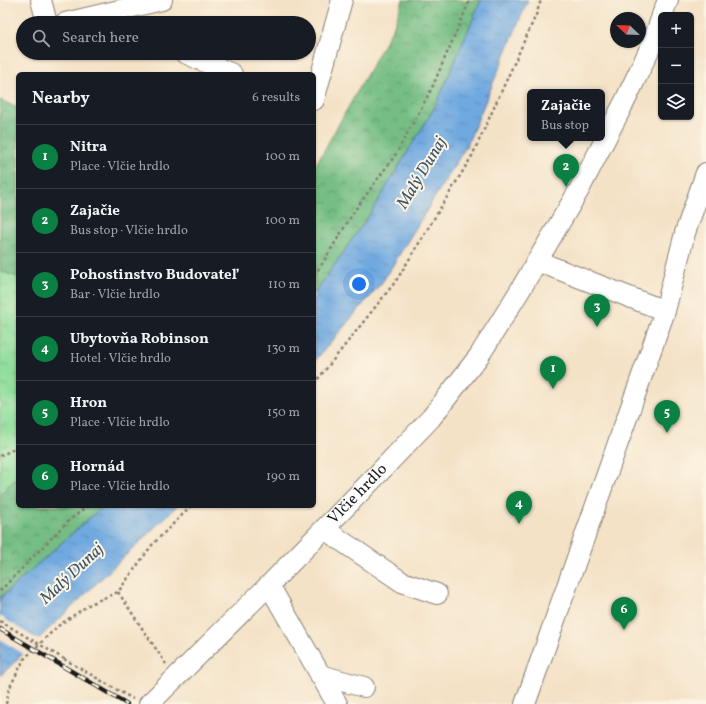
<!DOCTYPE html>
<html lang="en">
<head>
<meta charset="utf-8">
<style>
	body { margin:0; font-family:Vollkorn,serif; background:#242831; color:#f1f3f6 }
	.controls { position:absolute; right:12px; top:12px; display:grid; overflow:hidden; border-radius:6px; box-shadow:0 1px 3px #0004 }
	.controls button { width:36px; height:36px; display:grid; place-items:center; padding:0; border:0; border-bottom:1px solid #363941; background:#171b24; color:#f1f3f6; font:20px sans-serif }
	.compass { position:absolute; left:610px; top:12px; width:36px; height:36px; border-radius:50%; background:#171b24; box-shadow:0 1px 3px #0004; rotate:293deg }
	.you { position:absolute; left:359px; top:284px; width:14px; height:14px; margin:-10px; border:3px solid #fff; border-radius:50%; background:#1a73e8; box-shadow:0 0 0 6px #1a73e833 }
	.badge { display:grid; place-items:center; width:26px; height:26px; border-radius:50%; background:#0b8043; color:#fff; font-size:13px; font-weight:700 }
	.pin { position:absolute; translate:-50% -33px; filter:drop-shadow(0 1px 2px #0008) }
	.pin::after { content:''; position:absolute; top:21px; width:14px; height:12px; background:inherit; clip-path:polygon(0 0,100% 0,50% 100%) }
	.popup { position:absolute; left:527px; top:89px; width:78px; height:52px; box-sizing:border-box; display:grid; place-content:center; border-radius:6px; background:#171b24; filter:drop-shadow(0 1px 3px #0005); font-size:13px; white-space:nowrap; color:#9ea1a6 }
	.popup b { font-size:15px; color:#f1f3f6 }
	.popup::after { content:''; position:absolute; left:50%; top:100%; margin-left:-8px; border:8px solid transparent; border-top-color:#171b24 }
	.list { margin:0; padding:0; list-style:none }
	h2 { display:flex; justify-content:space-between; align-items:center; height:52px; margin:0; padding:0 16px; font-size:17px }
	h2 small { font-size:13px; font-weight:400; color:#9ea1a6 }
	.list li { display:grid; grid-template-columns:26px 1fr auto; gap:12px; align-items:center; box-sizing:border-box; height:64px; padding:0 16px; border-top:1px solid #363941 }
	.list b { display:block; font-size:15px; white-space:nowrap }
	.list p { margin:0; font-size:13px; white-space:nowrap; color:#9ea1a6 }
	.list em { font-size:13px; font-style:normal; color:#9ea1a6 }
	.icon { flex:none; width:22px; height:22px; fill:none; stroke:currentColor; stroke-width:2; stroke-linecap:round; stroke-linejoin:round }
	.map { position:relative; flex:none; width:706px; height:704px; overflow:hidden }
	.search { position:absolute; background:#171b24; box-shadow:0 1px 3px #0004; left:16px; top:16px; width:300px; height:44px; display:flex; align-items:center; gap:10px; box-sizing:border-box; padding:0 14px; border-radius:22px; color:#9ea1a6; font-size:15px }
	.panel { position:absolute; background:#171b24; box-shadow:0 1px 3px #0004; left:16px; top:72px; width:300px; height:436px; border-radius:6px }
	.map>svg:first-child { display:block }
	.grass { fill:url(#grass-tufts); stroke:#567d5c }
	.forest { fill:url(#forest-crowns); stroke:#486c50 }
	.water { fill:url(#water-ripples); stroke:#46627e }
	.pier { fill:#f4e2c7 }
	.lines { fill:none; stroke-linecap:round; stroke-linejoin:round }
	.minor-casing { stroke:#887f72; stroke-width:22 }
	.path { stroke:#887f72; stroke-width:2.5; stroke-dasharray:3 3; stroke-linecap:butt }
	.minor { stroke:#fff; stroke-width:20 }
	.rail-casing { stroke:#1c1c1c; stroke-width:4.5 }
	.rail { stroke:#fcf5e5; stroke-width:3; stroke-dasharray:9; stroke-linecap:butt }
	.path-bridge { stroke:#887f72; stroke-width:2.5; stroke-dasharray:3 3; stroke-linecap:butt }
	.labels { text-anchor:middle; dominant-baseline:central; stroke-width:4; stroke-linejoin:round; paint-order:stroke }
	.street-label { font-size:16px; fill:#1c1c1c; stroke:#fcf5e5 }
	.water-label { font-size:17px; font-style:italic; fill:#3e546a; stroke:#fcf5e5 }
</style>
</head>
<body>
<div class="map">
<svg width="706" height="704" viewBox="0 0 706 704">
	<defs>
		<pattern id="grass-tufts" width="24" height="20" patternUnits="userSpaceOnUse"><rect width="24" height="20" fill="#90de9c"/><path d="M3 7l-1-3M5 7V3M7 7l1-3M15 17l-1-3M17 17v-4M19 17l1-3" fill="none" stroke="#7cbe86"/></pattern>
		<pattern id="forest-crowns" width="20" height="18" patternUnits="userSpaceOnUse"><rect width="20" height="18" fill="#74bd84"/><path d="M2 6a3 3 0 1 1 6 0M12 15a3 3 0 1 1 6 0" fill="none" stroke="#5e996b"/></pattern>
		<pattern id="water-ripples" width="26" height="14" patternUnits="userSpaceOnUse"><rect width="26" height="14" fill="#70a9e0"/><path d="M2 4q2-2 4 0t4 0M15 11q2-2 4 0t4 0" fill="none" stroke="#5b89b5"/></pattern>
	</defs>
	<rect width="100%" height="100%" fill="#fcf5e5"/>
	<filter id="ink" filterUnits="userSpaceOnUse"><feTurbulence type="fractalNoise" baseFrequency=".025" numOctaves="2"/><feDisplacementMap in="SourceGraphic" scale="8" xChannelSelector="R" yChannelSelector="G"/><feConvolveMatrix kernelMatrix="1 2 1 2 8 2 1 2 1" color-interpolation-filters="sRGB"/></filter>
	<filter id="wash" filterUnits="userSpaceOnUse"><feTurbulence type="fractalNoise" baseFrequency=".012" numOctaves="4" result="noise"/><feDisplacementMap in="SourceGraphic" scale="16" xChannelSelector="R" yChannelSelector="G"/><feGaussianBlur stdDeviation="0.9" result="paint"/><feColorMatrix in="noise" values="0 0 0 0 0 0 0 0 0 0 0 0 0 0 0 0 0 1.4 0 .05"/><feComposite in="paint" operator="in"/></filter>
	<g filter="url(#wash)">
		<rect width="100%" height="100%" fill="#f4e2c7"/>
		<path class="grass" d="M0,271L18,277V476L0,494Z"/>
		<path class="forest" d="M403,0H481L436,105L370,214L314,294V168L393,28Z
			M0,100L18,108V277L0,271Z
			M18,476V506H103L0,598V494Z"/>
		<path class="water" d="M481,0H528L467,145L383,281L314,362V294L370,214L436,105Z
			M103,506H177L0,676V598Z"/>
		<path class="pier" d="M0,616L40,641L25,655L0,639Z"/>
	</g>
	<g filter="url(#ink)">
		<g class="lines">
			<defs>
				<g id="minor">
					<path d="M41,0L47,23"/>
					<path d="M662,15L668,0"/>
					<path d="M65,23L162,0"/>
					<path d="M185,53L232,74"/>
					<path d="M314,100L342,0"/>
					<path d="M665,311L685,233L706,173"/>
					<path d="M324,529L402,582L437,594"/>
					<path d="M269,585L337,704"/>
					<path d="M320,675L364,687"/>
					<path id="s1" d="M149,704L269,585L373,479L431,418L479,356L519,292L579,190L626,99L652,44L661,19"/>
					<path d="M525,704L665,311L537,261"/>
				</g>
			</defs>
			<use href="#minor" class="minor-casing"/>
			<path class="path" d="M314,275L322,264L355,210L396,154L431,90L470,0
				M314,384L396,281L472,156L536,15L541,0
				M0,456L18,447
				M0,591L67,522L87,506
				M118,592L166,664
				M64,659L133,699
				M6,704L9,689L24,659L58,626L90,604L118,592L152,545L191,506"/>
			<use href="#minor" class="minor"/>
			<defs>
				<path id="rail" d="M0,629L127,704"/>
			</defs>
			<use href="#rail" class="rail-casing"/>
			<use href="#rail" class="rail"/>
			<path class="path-bridge" d="M0,621L64,659"/>
		</g>
	</g>
	<g class="labels">
		<g class="street-label">
			<text stroke="none"><textPath href="#s1" startOffset="296">Vlčie hrdlo</textPath></text>
		</g>
		<g class="water-label">
			<text transform="translate(422 173) rotate(-59)">Malý Dunaj</text>
			<text transform="translate(72 574) rotate(-43)">Malý Dunaj</text>
		</g>
	</g>
</svg>
<div class="controls">
<button>+</button>
<button>−</button>
<button><svg class="icon" aria-label="layers" viewBox="0 0 24 24"><path d="M12 4l9 5-9 5-9-5zM3 14l9 5 9-5"/></svg></button>
</div>
<svg class="compass" viewBox="-18 -18 36 36"><path d="M0-13l5 13h-10z" fill="#e53935"/><path d="M0 13l5-13h-10z" fill="#9ea1a6"/></svg>
<div class="you"></div>
<div class="pin badge" style="left:553px;top:389px">1</div>
<div class="pin badge" style="left:566px;top:187px">2</div>
<div class="popup"><b>Zajačie</b>Bus stop</div>
<div class="pin badge" style="left:597px;top:327px">3</div>
<div class="pin badge" style="left:519px;top:524px">4</div>
<div class="pin badge" style="left:667px;top:433px">5</div>
<div class="pin badge" style="left:624px;top:630px">6</div>
<div class="search"><svg class="icon" aria-label="search" viewBox="0 0 24 24"><circle cx="10" cy="10" r="6"/><path d="M15 15l6 6"/></svg>Search here</div>
<section class="panel">
<h2>Nearby<small>6 results</small></h2>
<ul class="list">
<li><span class="badge">1</span><div><b>Nitra</b><p>Place · Vlčie hrdlo</p></div><em>100 m</em></li>
<li><span class="badge">2</span><div><b>Zajačie</b><p>Bus stop · Vlčie hrdlo</p></div><em>100 m</em></li>
<li><span class="badge">3</span><div><b>Pohostinstvo Budovateľ</b><p>Bar · Vlčie hrdlo</p></div><em>110 m</em></li>
<li><span class="badge">4</span><div><b>Ubytovňa Robinson</b><p>Hotel · Vlčie hrdlo</p></div><em>130 m</em></li>
<li><span class="badge">5</span><div><b>Hron</b><p>Place · Vlčie hrdlo</p></div><em>150 m</em></li>
<li><span class="badge">6</span><div><b>Hornád</b><p>Place · Vlčie hrdlo</p></div><em>190 m</em></li>
</ul>
</section>
</div>
</body>
</html>
